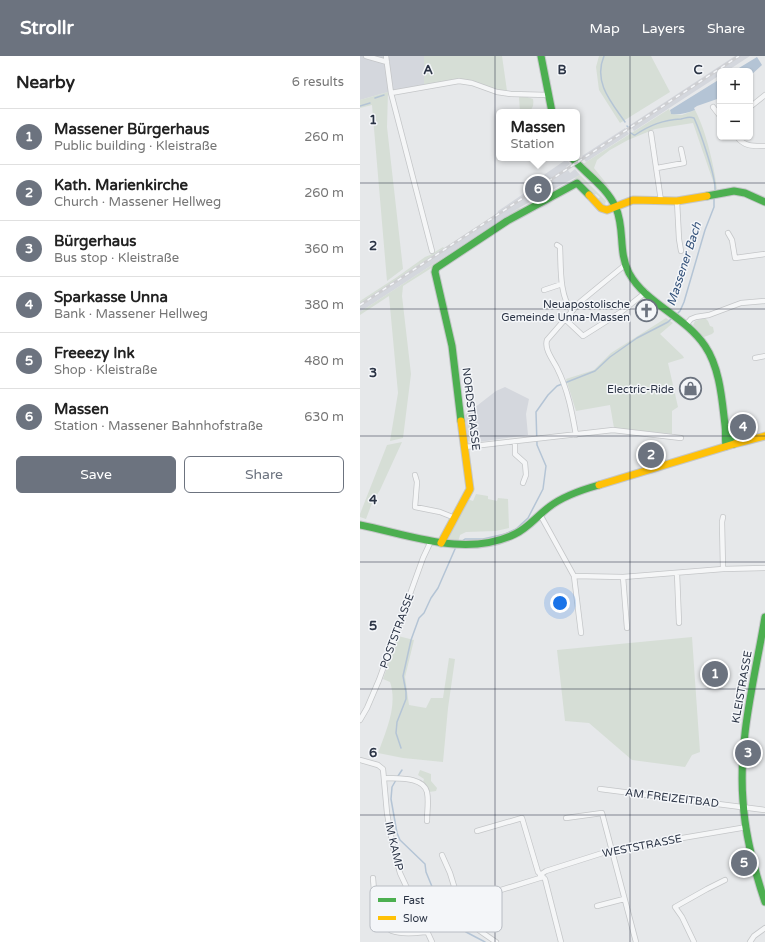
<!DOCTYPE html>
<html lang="en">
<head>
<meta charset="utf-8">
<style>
	body { margin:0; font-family:"Varela Round",sans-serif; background:#f6f6f6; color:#222 }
	.controls { position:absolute; right:12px; top:12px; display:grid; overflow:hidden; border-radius:6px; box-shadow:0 1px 3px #0004 }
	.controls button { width:36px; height:36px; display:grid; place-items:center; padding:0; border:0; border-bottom:1px solid #e0e0e0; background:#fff; color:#222; font:20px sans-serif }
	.you { position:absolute; left:200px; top:547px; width:14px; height:14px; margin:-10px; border:3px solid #fff; border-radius:50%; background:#1a73e8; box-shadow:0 0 0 6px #1a73e833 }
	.badge { display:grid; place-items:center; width:26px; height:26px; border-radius:50%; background:#6c737f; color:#fff; font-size:13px; font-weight:700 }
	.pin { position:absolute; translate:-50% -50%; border:2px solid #fff; box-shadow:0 1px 4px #0006 }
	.popup { position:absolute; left:136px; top:53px; width:84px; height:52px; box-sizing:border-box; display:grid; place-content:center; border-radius:6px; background:#fff; filter:drop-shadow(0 1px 3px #0005); font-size:13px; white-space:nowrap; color:#767676 }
	.popup b { font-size:15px; color:#222 }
	.popup::after { content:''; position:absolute; left:50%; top:100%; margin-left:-8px; border:8px solid transparent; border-top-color:#fff }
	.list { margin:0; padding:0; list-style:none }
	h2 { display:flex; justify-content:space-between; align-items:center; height:52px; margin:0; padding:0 16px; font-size:17px }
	h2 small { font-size:13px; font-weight:400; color:#767676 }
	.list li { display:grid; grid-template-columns:26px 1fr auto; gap:12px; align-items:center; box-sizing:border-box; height:56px; padding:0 16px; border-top:1px solid #e0e0e0 }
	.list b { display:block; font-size:15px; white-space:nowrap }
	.list p { margin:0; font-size:13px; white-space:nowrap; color:#767676 }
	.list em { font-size:13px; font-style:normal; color:#767676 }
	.actions { display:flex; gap:8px; padding:12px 16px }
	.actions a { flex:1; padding:9px 0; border:1px solid #6c737f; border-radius:6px; text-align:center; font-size:14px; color:#6c737f }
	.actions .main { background:#6c737f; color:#fff }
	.map { position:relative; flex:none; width:405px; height:886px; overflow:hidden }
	header { display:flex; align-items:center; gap:24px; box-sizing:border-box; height:56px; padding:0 20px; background:#6c737f; color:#fff }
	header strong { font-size:19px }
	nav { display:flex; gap:22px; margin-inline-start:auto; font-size:14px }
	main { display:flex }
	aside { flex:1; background:#fff }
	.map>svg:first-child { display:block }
	.built { fill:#d4d7dd }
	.green { fill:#d6ded6 }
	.water { fill:#b4c4d5 }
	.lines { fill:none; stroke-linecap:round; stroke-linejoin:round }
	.stream { stroke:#b4c4d5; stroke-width:1.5 }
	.street-casing { stroke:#c4c6c8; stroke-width:6 }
	.fast-casing { stroke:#c4c6c8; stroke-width:9 }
	.slow-casing { stroke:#c4c6c8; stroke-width:9 }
	.street { stroke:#f5f6f7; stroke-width:4.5 }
	.fast { stroke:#4caf50; stroke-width:7 }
	.slow { stroke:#ffc107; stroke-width:7 }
	.rail-casing { stroke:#cecfd2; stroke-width:3 }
	.rail { stroke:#f4f6f9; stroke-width:1.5; stroke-dasharray:4.5; stroke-linecap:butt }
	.grid { fill:none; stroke:#2b3445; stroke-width:1; stroke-opacity:0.55 }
	.labels { text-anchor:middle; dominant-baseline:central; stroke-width:3; stroke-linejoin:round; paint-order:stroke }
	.poi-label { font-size:11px; fill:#2b3445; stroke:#f4f6f9; text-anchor:end }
	.street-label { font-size:11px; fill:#2b3445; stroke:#f4f6f9 }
	.water-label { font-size:12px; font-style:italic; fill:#34527a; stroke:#f4f6f9 }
	.key { fill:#f4f6f9; stroke:#b8bcc3; stroke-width:1 }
	.key-label { font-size:11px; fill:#2b3445 }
	.grid-label { font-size:13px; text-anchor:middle; font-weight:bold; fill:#2b3445; stroke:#f4f6f9; stroke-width:3; stroke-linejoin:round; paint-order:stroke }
</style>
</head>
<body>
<header>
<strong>Strollr</strong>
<nav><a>Map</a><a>Layers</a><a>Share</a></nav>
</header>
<main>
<aside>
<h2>Nearby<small>6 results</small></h2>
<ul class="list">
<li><span class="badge">1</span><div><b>Massener Bürgerhaus</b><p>Public building · Kleistraße</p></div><em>260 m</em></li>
<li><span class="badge">2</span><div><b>Kath. Marienkirche</b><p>Church · Massener Hellweg</p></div><em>260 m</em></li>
<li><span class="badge">3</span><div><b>Bürgerhaus</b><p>Bus stop · Kleistraße</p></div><em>360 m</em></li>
<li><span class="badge">4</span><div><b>Sparkasse Unna</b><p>Bank · Massener Hellweg</p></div><em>380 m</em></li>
<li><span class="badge">5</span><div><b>Freeezy Ink</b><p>Shop · Kleistraße</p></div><em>480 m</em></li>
<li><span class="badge">6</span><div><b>Massen</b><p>Station · Massener Bahnhofstraße</p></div><em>630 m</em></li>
</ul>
<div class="actions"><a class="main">Save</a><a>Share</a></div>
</aside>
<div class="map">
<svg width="405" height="886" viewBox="0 0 405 886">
	<rect width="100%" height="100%" fill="#e6e8ea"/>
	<path class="built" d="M0,0H64V30L24,37L0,44Z
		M375,0H390L367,15H360V19L274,75L270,69Z
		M265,72L269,78L226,106L222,100Z
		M207,103L210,108L206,111L210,117L215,113L220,119L159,152L0,256V248L137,158L138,155L172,132L175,125Z
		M145,331L169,343L166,358L168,379L112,387L107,384L105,359L136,335Z"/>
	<path class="green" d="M64,0H142L147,35L136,34L113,25L64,30Z
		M239,0H291L310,36L260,67L239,34L236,11Z
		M28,36L27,71L43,213L27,225L12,49L0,52V44Z
		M159,41H167L173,43C174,49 173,52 169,56H160Z
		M309,53L311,58L322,59L335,54C346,75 354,109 357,133H354V128L333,67L295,73L268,84L250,94L237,104L234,112L250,132L241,126L223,108Z
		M220,119L246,145L245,148H242L238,143L240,141L236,138L234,139L224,127L214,122Z
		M159,152L162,155L43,230L42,240L51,318L43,382L30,385L38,337L29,240L0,259V256Z
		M83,191L84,192L0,248V245L37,221L65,201L70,199Z
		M306,262L313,267L300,278L323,300L324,302L308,307L318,351L312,355V378L254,372L250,349L216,355L206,323L234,314L251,297Z
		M345,262L348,265L350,270L353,271L354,276L352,278L344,281L333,269L335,265Z
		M42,386L20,434L12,447L6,463L0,461V458L27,389Z
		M116,438L128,440V443L137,445L138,442L148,443L149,472L136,475L106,476L100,479L98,486L88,485L86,482L107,443L113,445Z
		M38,580L54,584L45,621L49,649L66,652L71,642H83L89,602L95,603L88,652L83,706L43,702L18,697C26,675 38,649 30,626L23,623Z
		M332,581L340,696L332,699L325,711L272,704L229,667L205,665L197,594Z
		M60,714L71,718V725L77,732L76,735L69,736L63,726L64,723L58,719Z"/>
	<path class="water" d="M397,1L402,9L390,20V15H374Z
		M360,23V42L337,50L334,52L335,54C327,57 320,59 311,58L310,54Z"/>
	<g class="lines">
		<path class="stream" d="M244,0C233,26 251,46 265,66
			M15,42L24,39
			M0,50L10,47
			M267,70L268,71
			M271,77L274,79H275C290,69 303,64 321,63C326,62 329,60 334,62C340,75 356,121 355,134
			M316,259L320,255L324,246L345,174L354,151V142
			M102,485L105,483H123L145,478L156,473L168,462L183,433L186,410L177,389L176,356L188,339L197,330L235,315L250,301L277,282L308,266L313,261
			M41,692L36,677L37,666L46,643V636L43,620L51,584L59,562L64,557L71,542L78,532L95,493
			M38,720L42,714
			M36,724L32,731L31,743L37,777L40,784L65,808L66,816L73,833L91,864L106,876L125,886"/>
		<defs>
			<path id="street" d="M6,0L27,6
				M26,0L31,37L72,195
				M31,37L99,25L112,27L137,36L151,38L188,39
				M353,51L360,60
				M390,51L405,39
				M291,77L301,145
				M377,81C385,91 393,90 405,90
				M297,112L324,107L321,93
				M317,145L319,183L321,195
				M368,177L372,184L375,202L405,198
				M197,189L200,191C201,210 199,240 212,255
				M184,234L202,228
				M205,263L223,280L261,256L286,236
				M325,270L331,263L336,261L349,259L381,247L405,245
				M395,302L405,300
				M216,379C212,356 208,334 197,312C193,304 184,293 187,284L220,246L265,209
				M155,386V398L165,407L166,419L163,427
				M105,391L253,374L321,382
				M55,419L57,426L55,451L80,456L95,462
				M182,462L214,520L263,521L363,513L405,512
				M363,513L362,466L363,461
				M317,517L319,567
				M214,520L221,577
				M263,521L267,572
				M0,664L7,652L19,624L63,502L71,485
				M0,704L18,709L23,713L27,757L33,791L40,817L72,886
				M25,722C37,723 63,720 67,736C69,745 67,756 67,765
				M240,733L405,754
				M206,762L242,757L276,886
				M117,775L162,762L178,816L185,823L201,886
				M82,799L90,817L103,859L120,875L136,886
				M180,819L186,815L252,794L387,771
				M13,822C14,837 16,867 32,875C43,879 56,877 66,876
				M128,838L183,821
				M237,850L264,843
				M334,886L322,861L315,851L347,833L365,824
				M390,886L394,880L405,872"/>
			<path id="fast" d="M181,0L192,56
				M212,102C226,118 247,131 256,152C265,173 258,196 269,217C286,248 325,260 345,290C360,312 362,344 365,369C366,376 365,383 366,390
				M347,140L374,135L385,137L405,146
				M101,365L92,290L75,216L76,212L147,165L217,127L229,139
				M366,371L374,388
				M0,469C50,479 106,502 155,478C168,472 177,460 189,451C203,440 221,434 239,429
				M405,561C395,621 378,684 383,745C385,780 394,813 405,846"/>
			<path id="slow" d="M229,139L241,152L247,154L273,144L317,145L347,140
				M239,429L374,388L405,380
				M81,487L110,433L101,365"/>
		</defs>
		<use href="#street" class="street-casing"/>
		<use href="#fast" class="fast-casing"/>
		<use href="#slow" class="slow-casing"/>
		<use href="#street" class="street"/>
		<use href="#fast" class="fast"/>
		<use href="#slow" class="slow"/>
		<defs>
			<path id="rail" d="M0,249L379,0"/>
		</defs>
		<use href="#rail" class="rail-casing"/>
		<use href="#rail" class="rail"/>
	</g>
	<path class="grid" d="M135,0V886M270,0V886M0,127H405M0,253H405M0,380H405M0,506H405M0,633H405M0,759H405"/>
	<defs>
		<symbol id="church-ring" viewBox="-11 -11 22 22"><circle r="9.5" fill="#f4f6f9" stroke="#6c737f" stroke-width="1.5"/><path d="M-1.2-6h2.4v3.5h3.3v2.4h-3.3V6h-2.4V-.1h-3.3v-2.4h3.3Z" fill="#6c737f"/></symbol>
		<symbol id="shop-ring" viewBox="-11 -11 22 22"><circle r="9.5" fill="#f4f6f9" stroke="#6c737f" stroke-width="1.5"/><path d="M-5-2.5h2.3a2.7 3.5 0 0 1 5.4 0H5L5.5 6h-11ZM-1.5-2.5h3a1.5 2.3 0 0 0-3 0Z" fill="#6c737f"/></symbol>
	</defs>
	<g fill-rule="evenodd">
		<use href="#church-ring" x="274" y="242" width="25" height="25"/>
		<use href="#shop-ring" x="318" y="320" width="25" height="25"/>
	</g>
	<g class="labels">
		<g class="poi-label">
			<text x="270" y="248">Neuapostolische<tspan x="270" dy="13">Gemeinde Unna-Massen</tspan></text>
			<text x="314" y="333">Electric-Ride</text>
		</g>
		<g class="street-label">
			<text transform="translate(111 353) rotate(83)">NORDSTRASSE</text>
			<text transform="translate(37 575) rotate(-70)">POSTSTRASSE</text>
			<text transform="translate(382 631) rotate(-80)">KLEISTRASSE</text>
			<text transform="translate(312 742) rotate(7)">AM FREIZEITBAD</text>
			<text transform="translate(34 790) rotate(77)">IM KAMP</text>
			<text transform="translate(282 790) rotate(-11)">WESTSTRASSE</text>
		</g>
		<g class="water-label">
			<text transform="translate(324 208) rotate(-72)">Massener Bach</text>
		</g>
	</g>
	<rect x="10" y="830" width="132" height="46" rx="6" class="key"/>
	<rect x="18" y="842" width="18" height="4" fill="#4caf50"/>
	<rect x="18" y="860" width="18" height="4" fill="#ffc107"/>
	<g class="key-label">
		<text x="43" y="848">Fast</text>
		<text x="43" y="866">Slow</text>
	</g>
	<g class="grid-label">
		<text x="68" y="18">A</text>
		<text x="202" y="18">B</text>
		<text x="338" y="18">C</text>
		<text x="13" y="68">1</text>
		<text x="13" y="194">2</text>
		<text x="13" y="321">3</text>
		<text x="13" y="448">4</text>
		<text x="13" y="574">5</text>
		<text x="13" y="701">6</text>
	</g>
</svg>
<div class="controls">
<button>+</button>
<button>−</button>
</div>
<div class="you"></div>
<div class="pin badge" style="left:355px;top:618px">1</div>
<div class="pin badge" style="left:291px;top:399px">2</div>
<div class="pin badge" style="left:388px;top:697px">3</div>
<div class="pin badge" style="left:383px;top:371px">4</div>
<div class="pin badge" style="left:384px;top:807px">5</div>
<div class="pin badge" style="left:178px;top:133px">6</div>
<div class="popup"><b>Massen</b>Station</div>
</div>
</main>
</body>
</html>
